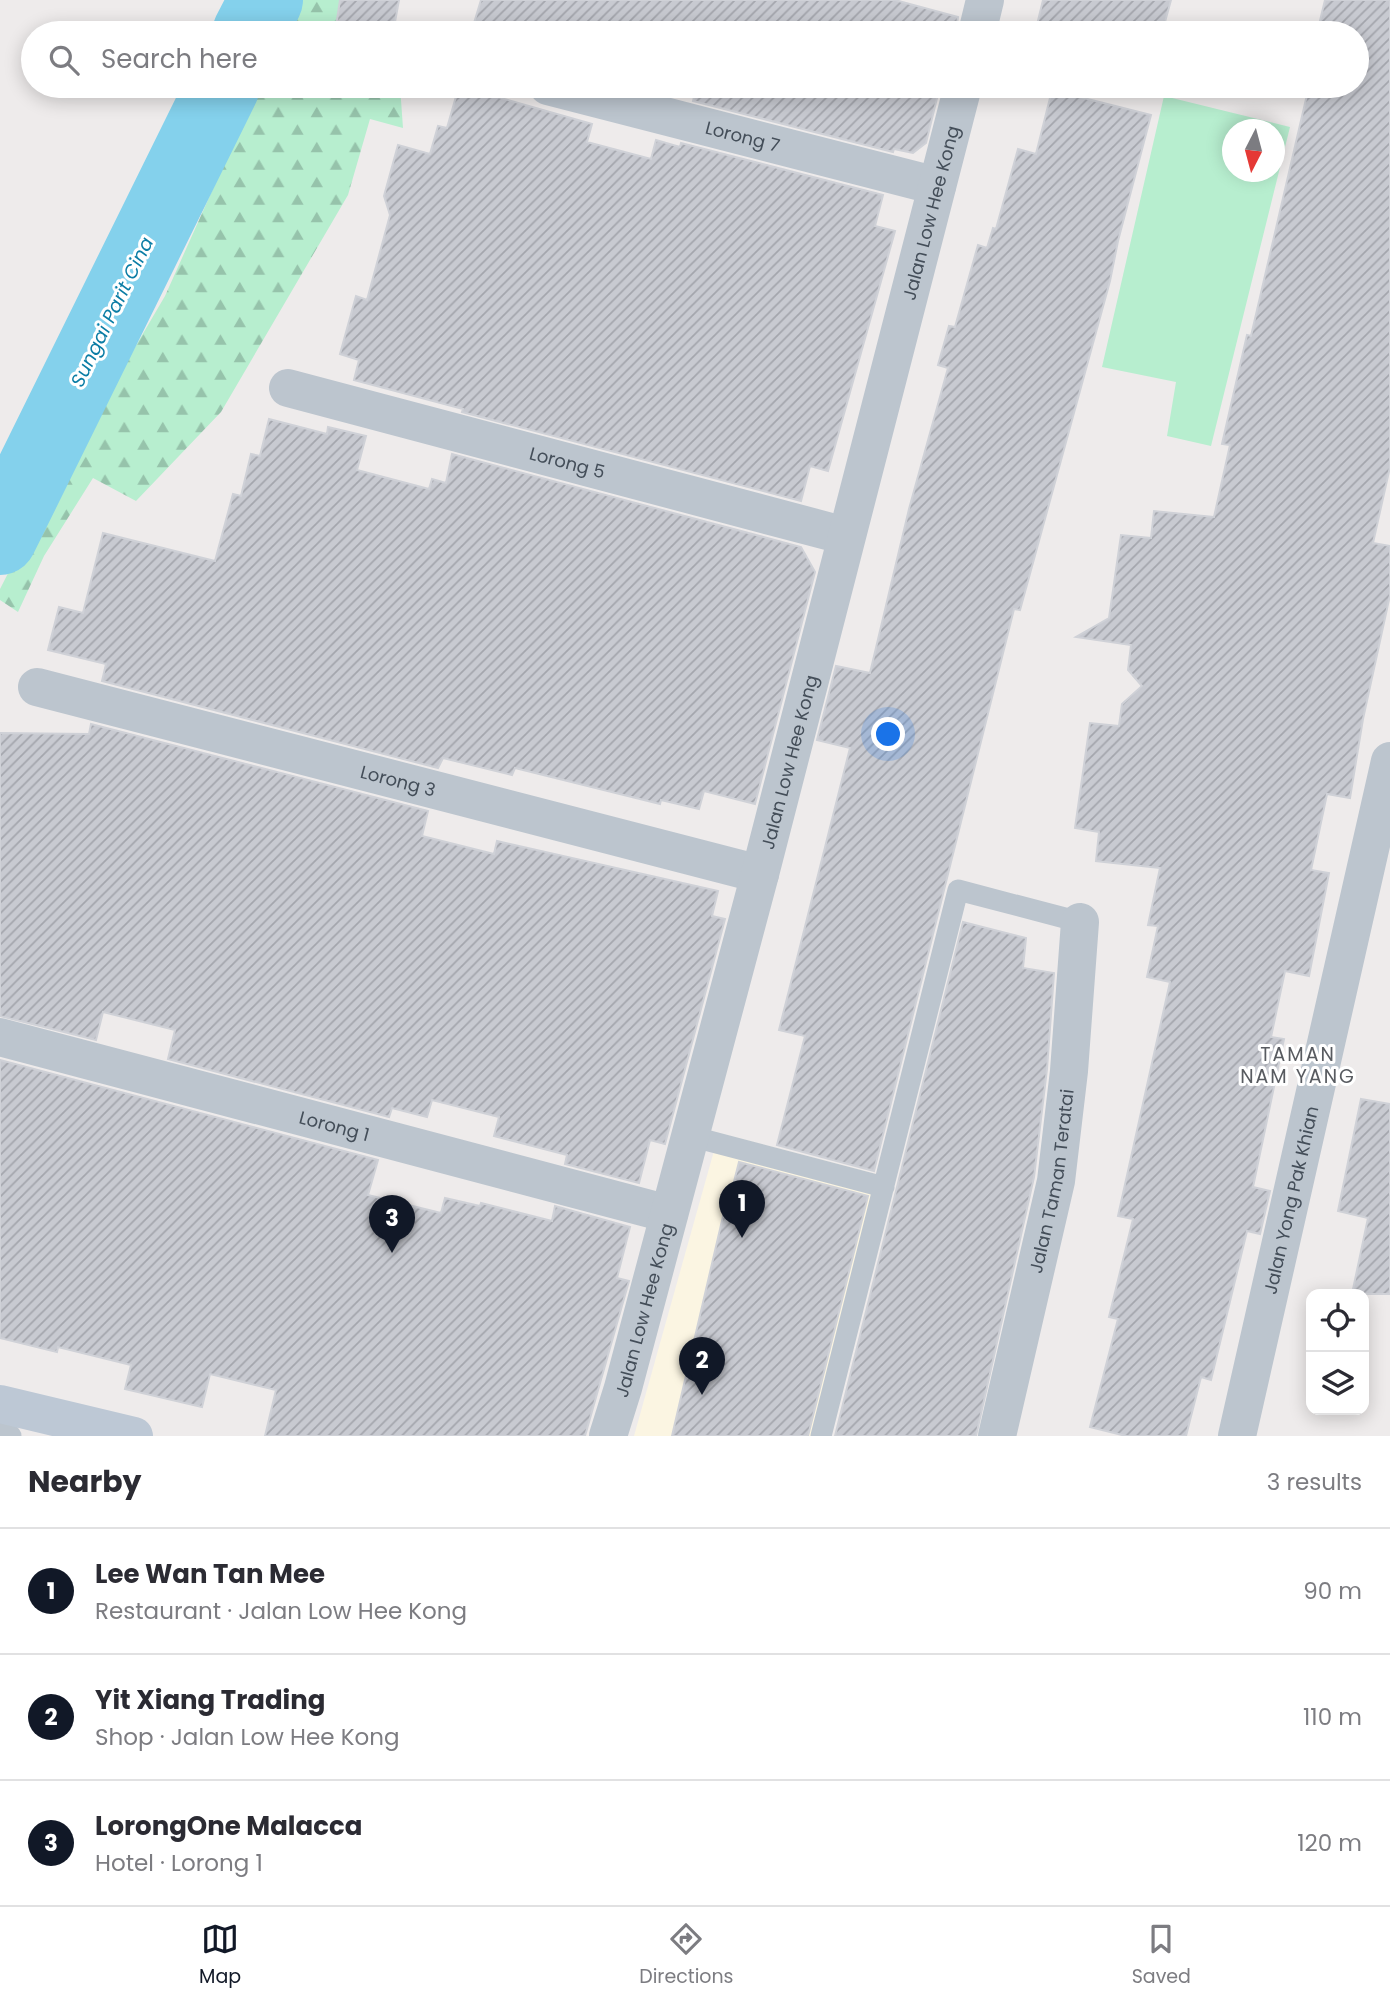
<!DOCTYPE html>
<html lang="en">
<head>
<meta charset="utf-8">
<style>
	body { margin:0; font-family:Poppins,sans-serif; background:#f2f2f3; color:#2b2b33 }
	.controls { position:absolute; right:21px; bottom:21px; display:grid; overflow:hidden; border-radius:14px; box-shadow:0 4px 18px #0003 }
	.controls button { width:63px; height:63px; display:grid; place-items:center; padding:0; border:0; border-bottom:2px solid #e1e1e2; background:#fff; color:#2b2b33; font:35px sans-serif }
	.compass { position:absolute; left:1222px; top:119px; width:63px; height:63px; border-radius:50%; background:#fff; box-shadow:0 4px 18px #0003; rotate:186deg }
	.you { position:absolute; left:889px; top:735px; width:24px; height:24px; margin:-18px; border:5px solid #fff; border-radius:50%; background:#1a73e8; box-shadow:0 0 0 10px #1a73e833 }
	.badge { display:grid; place-items:center; width:46px; height:46px; border-radius:50%; background:#111827; color:#fff; font-size:23px; font-weight:700 }
	.pin { position:absolute; translate:-50% -58px; filter:drop-shadow(0 2px 4px #0008) }
	.pin::after { content:''; position:absolute; top:37px; width:24px; height:21px; background:inherit; clip-path:polygon(0 0,100% 0,50% 100%) }
	.list { margin:0; padding:0; list-style:none }
	h2 { display:flex; justify-content:space-between; align-items:center; height:91px; margin:0; padding:0 28px; font-size:30px }
	h2 small { font-size:23px; font-weight:400; color:#7c7c81 }
	.list li { display:grid; grid-template-columns:46px 1fr auto; gap:21px; align-items:center; box-sizing:border-box; height:126px; padding:0 28px; border-top:2px solid #e1e1e2 }
	.list b { display:block; font-size:26px; white-space:nowrap }
	.list p { margin:0; font-size:23px; white-space:nowrap; color:#7c7c81 }
	.list em { font-size:23px; font-style:normal; color:#7c7c81 }
	.icon { flex:none; width:38px; height:38px; fill:none; stroke:currentColor; stroke-width:2; stroke-linecap:round; stroke-linejoin:round }
	.map { position:relative; flex:none; width:1390px; height:1436px; overflow:hidden }
	.search { position:absolute; background:#fff; box-shadow:0 4px 18px #0003; left:21px; right:21px; top:21px; height:77px; display:flex; align-items:center; gap:18px; box-sizing:border-box; padding:0 24px; border-radius:38px; color:#7c7c81; font-size:26px }
	.sheet { height:469px; background:#fff }
	nav { display:flex; justify-content:space-around; align-items:center; box-sizing:border-box; height:98px; border-top:2px solid #e1e1e2; background:#fff; font-size:19px; color:#7c7c81 }
	nav a { display:grid; justify-items:center; gap:4px }
	nav .on { color:#111827 }
	.map>svg:first-child { display:block }
	.commercial { fill:#fbf5e2 }
	.green { fill:#b7eecf; fill-rule:evenodd }
	.forest { fill:url(#forest-firs) }
	.lines { fill:none; stroke-linecap:round; stroke-linejoin:round }
	.river { stroke:#84d1ec; stroke-width:74 }
	.building { fill:url(#building-hatch); stroke:#cfd1d7; stroke-width:2 }
	.lane { stroke:#bcc5ce; stroke-width:21 }
	.street { stroke:#bcc5ce; stroke-width:38 }
	.secondary { stroke:#bdc8d5; stroke-width:38 }
	.labels { text-anchor:middle; dominant-baseline:central; stroke-width:6; stroke-linejoin:round; paint-order:stroke }
	.street-label { font-size:18px; fill:#444e59; stroke:#fff }
	.water-label { font-size:19px; font-style:italic; fill:#0b7da5; stroke:#fff }
	.neighbourhood-label { font-size:19px; letter-spacing:2px; fill:#585b60; stroke:#fff }
</style>
</head>
<body>
<div class="map">
<svg width="1390" height="1436" viewBox="0 0 1390 1436">
	<defs>
		<pattern id="forest-firs" width="22" height="20" patternUnits="userSpaceOnUse" patternTransform="scale(1.75)"><rect width="22" height="20" fill="#b7eecf"/><path d="M5 1l3.5 6h-7zM16 11l3.5 6h-7z" fill="#96c3ab"/></pattern>
		<pattern id="building-hatch" width="6" height="6" patternUnits="userSpaceOnUse" patternTransform="scale(1.75)"><rect width="6" height="6" fill="#c8cad1"/><path d="M-1 1l2-2M0 6l6-6M5 7l2-2" fill="none" stroke="#a4a6ad"/></pattern>
	</defs>
	<rect width="100%" height="100%" fill="#eeebeb"/>
	<path class="commercial" d="M719,1133L891,1178L831,1436H634Z"/>
	<path class="green" d="M1164,96L1290,127L1211,446L1167,436L1176,382L1102,367ZM1232,130H1274V172H1232Z"/>
	<path class="forest" d="M297,0H340L335,33H282Z
		M259,86H400L403,128L370,119L348,195L221,412L136,501L93,478L44,556L18,612L0,600V589L46,499L165,296Z"/>
	<g class="lines">
		<path class="river" d="M249,33L266,0
			M0,538L223,86"/>
	</g>
	<path class="building" d="M340,0H399L393,33H335Z
		M481,0H895L958,17L956,33H471Z
		M1043,0H1171L1162,33H1035Z
		M1325,0H1390V467L1373,543L1390,546V595L1363,719L1350,798L1327,794L1311,870L1329,873L1309,976L1285,971L1271,1037L1284,1039L1253,1187L1270,1191L1260,1234L1247,1231L1211,1380L1201,1377L1186,1436H1126L1090,1427L1118,1319L1109,1317L1133,1219L1118,1216L1170,982L1147,977L1158,926L1148,925L1160,868L1096,861L1099,832L1075,828L1090,723L1119,726L1122,704L1142,686L1128,670L1131,645L1076,637L1109,618L1121,535L1151,538L1154,511L1214,517L1230,445L1222,444L1247,335L1251,336L1309,86H1357V33H1317Z
		M459,86L592,124L587,142L651,159L656,140L680,147L681,143L883,195L875,226L895,231L828,471L810,466L801,501L462,412L463,409L354,380L359,360L340,354L356,296L367,300L390,215L384,196L398,145L430,154L438,126L447,128Z
		M697,86H940L926,143L913,153L894,149L893,152L693,101Z
		M1052,90L1151,115L1118,241L1110,281L1034,559L1020,610L1014,609L874,1171L777,1145L805,1036L779,1030L850,748L817,740L836,666L870,673L909,509L948,368L938,365L949,326L955,327L978,245L987,248L993,228L996,229L1018,149L1036,154Z
		M269,419L327,434L328,427L366,436L357,470L429,489L432,479L446,483L452,454L801,547L815,572L755,804L704,791L699,809L661,800L660,804L515,768L512,775L443,758L438,768L102,681L106,664L48,650L59,607L83,613L103,533L215,561L233,494L241,496L251,454L260,456Z
		M91,724L428,811L422,836L494,854L497,841L718,891L712,916L725,919L665,1144L650,1140L639,1183L565,1164L567,1155L494,1136L499,1117L432,1100L427,1117L392,1108L389,1117L168,1059L175,1030L103,1012L96,1040L0,1016V733L89,734Z
		M963,922L1026,938L1023,968L1054,973L1047,1069L1034,1177L976,1436H835Z
		M0,1060L378,1160L368,1195L441,1213L445,1198L480,1206L481,1203L552,1221L555,1206L630,1227L617,1278L629,1281L585,1436H265L276,1390L210,1374L202,1407L125,1389L131,1365L58,1347L57,1352L0,1338Z
		M1361,1099L1390,1104V1294H1352L1368,1218L1338,1211Z
		M739,1162L868,1196L808,1436H672L724,1212L726,1213Z"/>
	<g class="lines">
		<path class="lane" d="M690,1136L884,1187
			M0,1422L11,1436
			M821,1436L958,890L1080,922"/>
		<g class="street">
			<path d="M977,33L985,0"/>
			<path id="s1" d="M548,86L937,186"/>
			<path id="s2" d="M288,388L846,536"/>
			<path id="s3" d="M37,687L760,874"/>
			<path id="s4" d="M0,1037L669,1214"/>
			<path id="s5" d="M608,1436L623,1388L760,874L963,86"/>
			<path id="s6" d="M997,1436L1056,1181L1069,1071L1080,922"/>
			<path id="s7" d="M1237,1436L1390,761"/>
		</g>
		<path class="secondary" d="M0,1404L134,1436"/>
	</g>
	<g class="labels">
		<g class="street-label">
			<text stroke="none"><textPath href="#s1" startOffset="201">Lorong 7</textPath></text>
			<text stroke="none"><textPath href="#s5" startOffset="1265">Jalan Low Hee Kong</textPath></text>
			<text stroke="none"><textPath href="#s2" startOffset="289">Lorong 5</textPath></text>
			<text stroke="none"><textPath href="#s5" startOffset="698">Jalan Low Hee Kong</textPath></text>
			<text stroke="none"><textPath href="#s3" startOffset="373">Lorong 3</textPath></text>
			<text stroke="none"><textPath href="#s4" startOffset="346">Lorong 1</textPath></text>
			<text stroke="none"><textPath href="#s6" startOffset="261">Jalan Taman Teratai</textPath></text>
			<text stroke="none"><textPath href="#s7" startOffset="242">Jalan Yong Pak Khian</textPath></text>
			<text stroke="none"><textPath href="#s5" startOffset="131">Jalan Low Hee Kong</textPath></text>
		</g>
		<g class="water-label">
			<text transform="translate(112 312) rotate(-64)">Sungai Parit Cina</text>
		</g>
		<g class="neighbourhood-label">
			<text x="1298" y="1054">TAMAN<tspan x="1298" dy="22">NAM YANG</tspan></text>
		</g>
	</g>
</svg>
<div class="controls">
<button><svg class="icon" aria-label="locate" viewBox="0 0 24 24"><circle cx="12" cy="12" r="6"/><path d="M12 2v4M12 18v4M2 12h4M18 12h4"/></svg></button>
<button><svg class="icon" aria-label="layers" viewBox="0 0 24 24"><path d="M12 4l9 5-9 5-9-5zM3 14l9 5 9-5"/></svg></button>
</div>
<svg class="compass" viewBox="-18 -18 36 36"><path d="M0-13l5 13h-10z" fill="#e53935"/><path d="M0 13l5-13h-10z" fill="#7c7c81"/></svg>
<div class="you"></div>
<div class="pin badge" style="left:742px;top:1238px">1</div>
<div class="pin badge" style="left:702px;top:1395px">2</div>
<div class="pin badge" style="left:392px;top:1253px">3</div>
<div class="search"><svg class="icon" aria-label="search" viewBox="0 0 24 24"><circle cx="10" cy="10" r="6"/><path d="M15 15l6 6"/></svg>Search here</div>
</div>
<section class="sheet">
<h2>Nearby<small>3 results</small></h2>
<ul class="list">
<li><span class="badge">1</span><div><b>Lee Wan Tan Mee</b><p>Restaurant · Jalan Low Hee Kong</p></div><em>90 m</em></li>
<li><span class="badge">2</span><div><b>Yit Xiang Trading</b><p>Shop · Jalan Low Hee Kong</p></div><em>110 m</em></li>
<li><span class="badge">3</span><div><b>LorongOne Malacca</b><p>Hotel · Lorong 1</p></div><em>120 m</em></li>
</ul>
</section>
<nav>
<a class="on"><svg class="icon" aria-label="map" viewBox="0 0 24 24"><path d="M3 6l6-2 6 2 6-2v14l-6 2-6-2-6 2zM9 4v14M15 6v14"/></svg>Map</a>
<a><svg class="icon" aria-label="directions" viewBox="0 0 24 24"><path d="M12 3l9 9-9 9-9-9zM9 14v-3h6M13 9l2 2-2 2"/></svg>Directions</a>
<a><svg class="icon" aria-label="saved" viewBox="0 0 24 24"><path d="M7 4h10v16l-5-4-5 4z"/></svg>Saved</a>
</nav>
</body>
</html>
